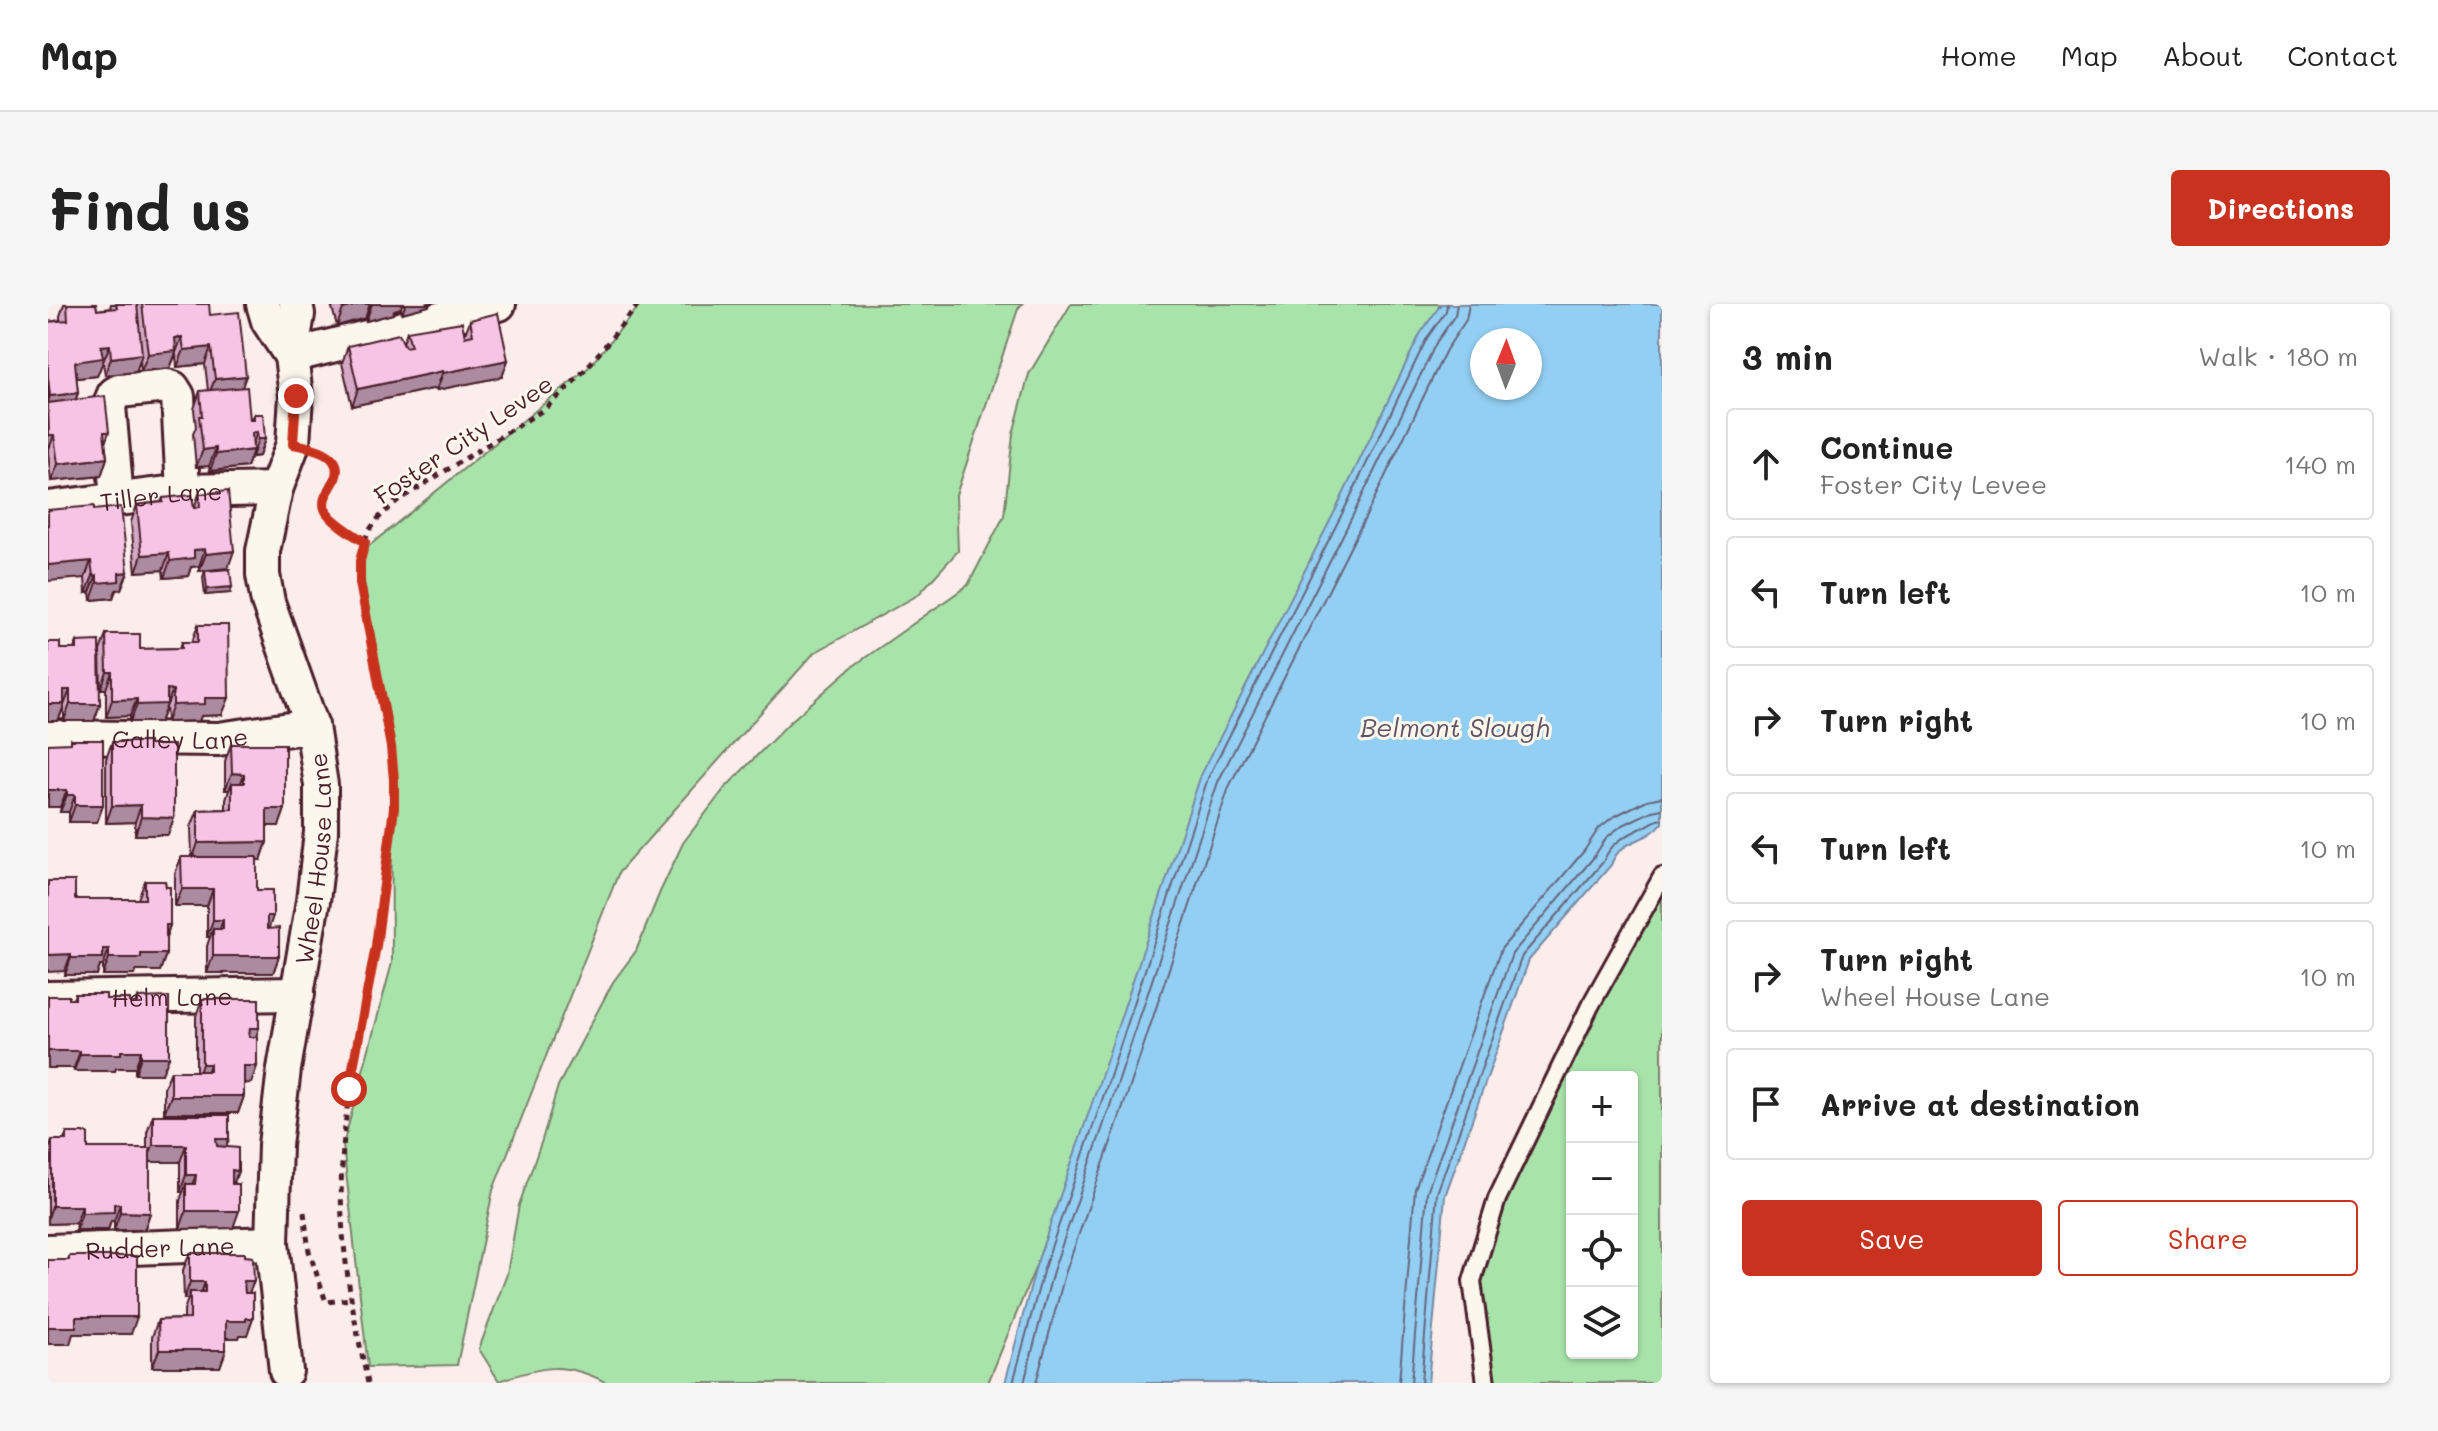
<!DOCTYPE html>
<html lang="en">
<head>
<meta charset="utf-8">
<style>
	body { margin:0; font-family:Mali,sans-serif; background:#f6f6f6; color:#222 }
	.controls { position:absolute; right:24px; bottom:24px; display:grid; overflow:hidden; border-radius:8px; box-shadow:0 2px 6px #0004 }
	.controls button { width:72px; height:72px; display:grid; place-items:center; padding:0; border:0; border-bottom:2px solid #e0e0e0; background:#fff; color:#222; font:40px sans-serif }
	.compass { position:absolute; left:1422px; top:24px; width:72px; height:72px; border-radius:50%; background:#fff; box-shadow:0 2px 6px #0004; rotate:1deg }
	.stop { position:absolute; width:24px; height:24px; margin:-18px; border:6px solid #c8321e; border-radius:50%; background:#fff }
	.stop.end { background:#c8321e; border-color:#fff; box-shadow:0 2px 8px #0008 }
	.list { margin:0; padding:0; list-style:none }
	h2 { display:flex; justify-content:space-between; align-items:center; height:104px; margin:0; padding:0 32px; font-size:34px }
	h2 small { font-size:26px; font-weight:400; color:#767676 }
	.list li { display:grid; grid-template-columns:52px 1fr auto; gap:24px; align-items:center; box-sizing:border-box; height:112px; margin:0 16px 16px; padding:0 16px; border:2px solid #e0e0e0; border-radius:8px }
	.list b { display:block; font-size:30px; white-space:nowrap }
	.list p { margin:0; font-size:26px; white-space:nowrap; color:#767676 }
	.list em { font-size:26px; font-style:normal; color:#767676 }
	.actions { display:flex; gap:16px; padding:24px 32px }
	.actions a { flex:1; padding:18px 0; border:2px solid #c8321e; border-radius:8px; text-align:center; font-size:28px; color:#c8321e }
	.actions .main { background:#c8321e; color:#fff }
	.icon { flex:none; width:44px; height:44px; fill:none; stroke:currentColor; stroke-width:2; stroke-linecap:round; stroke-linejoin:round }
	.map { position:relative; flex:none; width:1614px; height:1079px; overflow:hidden; border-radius:8px }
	header { display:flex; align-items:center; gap:48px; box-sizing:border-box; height:112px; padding:0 40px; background:#fff; border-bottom:2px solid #e0e0e0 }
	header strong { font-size:38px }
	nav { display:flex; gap:44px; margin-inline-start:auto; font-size:28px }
	.intro { display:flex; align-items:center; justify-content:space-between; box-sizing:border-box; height:192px; padding:0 48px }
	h1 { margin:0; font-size:56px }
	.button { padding:20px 36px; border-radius:8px; background:#c8321e; color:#fff; font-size:28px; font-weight:700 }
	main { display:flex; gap:48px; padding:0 48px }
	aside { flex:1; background:#fff; border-radius:8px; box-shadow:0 2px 6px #0004 }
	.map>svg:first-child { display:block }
	.green { fill:#a8e4aa; stroke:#79826a; stroke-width:2; fill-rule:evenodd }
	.water { fill:#93cff3; stroke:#7689a3; stroke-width:2; fill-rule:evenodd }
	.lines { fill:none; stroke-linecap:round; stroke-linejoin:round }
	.shore { stroke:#67657b; stroke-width:2 }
	.service-casing { stroke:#4a1f2b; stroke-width:22 }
	.minor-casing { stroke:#4a1f2b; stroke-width:38 }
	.path { stroke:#4a1f2b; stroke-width:5; stroke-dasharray:6 6; stroke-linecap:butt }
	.service { stroke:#fbf7ec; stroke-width:16 }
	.minor { stroke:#fbf7ec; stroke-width:32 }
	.wall { fill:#d4a9c5; stroke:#4a1f2b; stroke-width:2 }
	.shaded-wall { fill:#ac8aa0; stroke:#4a1f2b; stroke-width:2 }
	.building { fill:#f6c5e5; stroke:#4a1f2b; stroke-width:2 }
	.route { stroke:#c8321e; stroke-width:10 }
	.labels { text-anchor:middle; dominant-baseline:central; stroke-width:6; stroke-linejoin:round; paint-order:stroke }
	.street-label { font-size:24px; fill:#4a1f2b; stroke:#fbf7ec }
	.water-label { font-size:26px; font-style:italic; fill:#605467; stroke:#fbf7ec }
</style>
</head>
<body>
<header>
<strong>Map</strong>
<nav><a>Home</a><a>Map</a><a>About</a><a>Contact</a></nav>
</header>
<div class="intro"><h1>Find us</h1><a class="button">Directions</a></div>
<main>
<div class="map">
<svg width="1614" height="1079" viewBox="0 0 1614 1079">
	<rect width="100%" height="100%" fill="#faedeb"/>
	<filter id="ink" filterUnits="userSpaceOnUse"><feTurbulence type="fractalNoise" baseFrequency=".0125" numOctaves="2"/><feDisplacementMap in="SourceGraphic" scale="16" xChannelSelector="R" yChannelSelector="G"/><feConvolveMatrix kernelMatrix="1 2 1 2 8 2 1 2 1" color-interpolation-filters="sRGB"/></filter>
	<g filter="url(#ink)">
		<path class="green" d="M593,0H974L970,5L908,191L910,247L870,291L766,349L571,568L445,886L409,1061L320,1063L295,841L344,659L343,443L311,250L541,63Z
			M1023,0H1393L1157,476L988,962L940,1079H559C517,1057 494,1062 451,1077L431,1045L459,970L471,901L494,836L510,782L565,678L588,647L612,588L635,539L677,484L742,418L804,363L920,281L956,212L965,130L981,70Z
			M1614,573V1079H1438L1424,977L1449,895ZM1524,773H1584V1049H1524Z"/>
		<path class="water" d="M1393,0H1614V519C1599,540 1573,533 1563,561L1481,656L1397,892L1380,1079H957L988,962L1053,773L1153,471L1292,197L1372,30ZM1434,36H1482V84H1434Z"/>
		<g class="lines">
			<path class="shore" d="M965,1079L996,964L1061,776L1160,474L1299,200L1379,34L1398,7L1399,0
				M976,1079L1005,967L1070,779L1170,478L1308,205L1388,39L1407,11L1409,0
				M988,1079L1017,970L1082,783L1181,483L1319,210L1398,46L1418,16L1421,0
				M1351,1079L1367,885L1453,645L1536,547L1551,524L1565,513L1599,496L1614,493
				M1363,1079L1379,888L1464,650L1546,553L1558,534L1573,522L1604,507L1614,505
				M1373,1079L1389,889L1474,652L1555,558C1563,538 1577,532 1596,523C1603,520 1606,516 1614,515"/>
			<defs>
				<path id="service" d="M1438,1079L1424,977L1449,895L1542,702L1614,573"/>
				<g id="minor">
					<path d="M215,0L220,17L243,52"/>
					<path d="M243,52L451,0"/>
					<path d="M69,195L61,102L66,90L71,87L119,82L125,84L130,92L135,187"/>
					<path id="s1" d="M0,204L135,187L228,185"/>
					<path id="s2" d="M0,433L170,435L264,422"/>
					<path id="s3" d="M0,694L250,690"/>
					<path id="s4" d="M0,947L224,939"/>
					<path id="s5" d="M238,1067L224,939L227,841L236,765L265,597L273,528V481L264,422L220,298L215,271V247L228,185L245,140L248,92L243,52L250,10L248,0"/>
				</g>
			</defs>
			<use href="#service" class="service-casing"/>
			<use href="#minor" class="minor-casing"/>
			<path class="path" d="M271,146L284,155L289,162C288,175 282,180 277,192C270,212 302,229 317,238
				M256,908L261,947L278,998L303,995
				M320,1079C303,1002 288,924 295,845C302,754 325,665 337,575C342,543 346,511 346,478C345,428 331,378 322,329C316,299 307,269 316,239C322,220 335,209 349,197L495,106C533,76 560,37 591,0"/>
			<use href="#service" class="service"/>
			<use href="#minor" class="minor"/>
		</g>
		<path class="wall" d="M16,0H48L49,6L62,4L63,0H94L162,11L194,83L202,116L206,110L217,135L211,152L204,153L203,151L199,163L162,167L161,162L148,163L145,130L148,123L146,105L152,87H160L157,60L129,63L128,50L122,64L93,67L92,56L88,68L57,71L55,58H54L49,72L28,74L30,89L28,95L61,128L57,139L59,154L53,172L3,177L0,148V18L12,16V12Z
			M283,0H382L381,2L354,9L353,4L346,6L345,10L318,17L317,14L289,22Z
			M422,16L460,56L454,73L389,86V84L304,102L294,59L300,42L355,39L359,27L417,30Z
			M151,190L180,264L151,267V262L143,263L140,272L116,274L115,266L88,268L83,218L89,201L113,198L115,194L146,204Z
			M46,206L80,268L73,285L68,286L65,294L43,296L42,288L38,289L37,274Z
			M157,267L182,289L157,291L155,273Z
			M150,321L174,411L153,412L151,417L119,418L118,403L112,418H82V412L58,413V385H53L52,347L58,330L92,345L132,344L134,338H144Z
			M0,338L12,345H26L29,338L52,400L46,417H16V403L10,417H0Z
			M23,436L55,501L49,518H21V508H12Z
			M64,438L101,441L126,514L120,531H87V518L58,519V455Z
			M183,440L237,505L231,522H219V538L213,556H209V586L220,625L231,652L225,669H159V642L162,633H159V602H127V570L133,553H144L143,523L150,506L178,505V496L181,486H177V457Z
			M97,577L122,621L118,634V650L112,667H88L87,671H55V662H52L49,671H17L27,595H90Z
			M27,690L82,699H88L90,694L114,770H87V764H68L67,767H26L21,695H25Z
			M154,695L208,733L209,762L203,779H196V792L190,809H116V784L123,767H148V712Z
			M105,811L181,835L178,842L190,867L185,880V924L132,925V897L135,888H132V858H102V909L96,926H66V917H63L60,926H28V919L0,920V847L4,836H16L19,829L40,844H99V828Z
			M142,949L197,952L206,977L201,989L199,1031H192L191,1034H178V1046L172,1063H104V1033L110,1016L136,1015V1006L140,995H136L135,966Z"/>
		<path class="shaded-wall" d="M312,0H322L317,14L289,22L295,5Z
			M324,0H354L353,4L346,6L345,10L318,17Z
			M358,0H382L381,2L354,9Z
			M134,33L122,64L93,67L100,50L127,34Z
			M62,41L49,72L20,75L27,58L53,42Z
			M163,43L157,60L129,63L136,46Z
			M94,50L88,68L57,71L63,54Z
			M460,56L454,73L389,86L395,69Z
			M395,67L389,84L304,102L310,85Z
			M198,72L192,89L160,92L167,75Z
			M30,89L24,106L0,109V98L2,92Z
			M209,128L203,146L204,129Z
			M1,131H6L0,148V133Z
			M210,135H217L211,152L204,153Z
			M168,144L161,162L148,163L155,146Z
			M205,146L199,163L162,167L168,150Z
			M59,154L53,172L3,177L10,160Z
			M157,245L151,262L143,263L140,272L116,274L122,257L146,246Z
			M186,247L180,264L151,267L158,250Z
			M121,249L115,266L88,268L94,251Z
			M43,257L37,274L0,277V261Z
			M80,268L73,285L68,286L65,294L43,296L49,279L71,269Z
			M49,271L42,288L38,289L45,272Z
			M184,283L182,289L157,291L159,285Z
			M59,368H64L58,385H53Z
			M119,385L125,386L112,418H82L89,401Z
			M16,386H22L10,417H0V400Z
			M157,394H181L174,411L153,412L151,417L119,418L125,401Z
			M89,395L82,412L58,413L64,396Z
			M22,400H52L46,417H16Z
			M184,469L196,470L190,487L184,479L181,486H177Z
			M0,486H19L12,503H0Z
			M19,491H27L21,508H12Z
			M27,501H55L49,518H21Z
			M93,501L87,518L58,519L64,502Z
			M219,505H237L231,522H212Z
			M93,513L126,514L120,531H87Z
			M219,538L213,556H144L150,539Z
			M134,585H165L159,602H127Z
			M219,612H225L219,630Z
			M165,616H175L169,633L165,625L162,633H159Z
			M118,621H122L116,638Z
			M55,645H61L55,662H52L49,671H17L23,654Z
			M23,650L17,667L0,668V651Z
			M93,650H118L112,667H88L87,671H55L61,654Z
			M165,652H231L225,669H159Z
			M202,724H211L205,742L195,741Z
			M0,747H32L26,764H0Z
			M73,747H93L87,764H68L67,767H26L32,750Z
			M93,753H121L114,770H87Z
			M154,760H162L156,778H148Z
			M196,762H209L203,779L190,780Z
			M123,792H196L190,809H116Z
			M168,835H181L175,852H162Z
			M105,841H138L132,858H99Z
			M184,866L190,867L184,884Z
			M138,871H148L141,888L138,880L135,888H132Z
			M66,900H72L66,917H63L60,926H28L34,909Z
			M4,902H34L28,919L0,920V914Z
			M138,907H191L185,924L132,925Z
			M72,908L102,909L96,926H66Z
			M196,977H206L199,994H190Z
			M142,978H157L151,995L142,988L140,995H136Z
			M28,1013H89L83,1030H25L22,1040H0V1023Z
			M198,1014H205L199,1031H192L191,1034H172L178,1017Z
			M111,1046H178L172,1063H104Z"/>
		<path class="building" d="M19,0H48L49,6L69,4L68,0H89L94,50L63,54L62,41L53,42L55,54L27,58L30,89L2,92L0,72V18L20,16Z
			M94,0H161L162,11L191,8L198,72L167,75L163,43L136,46L134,33L127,34L128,47L100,50Z
			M294,0H312L295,5Z
			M450,9L460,56L395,69V67L310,85L300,42L351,30L357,43L363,42L359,27L414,18L417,33L425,31L422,16Z
			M199,83L202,116H206V110H215L217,135H210L209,128L204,129L205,146L168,150V144L155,146L151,112H154L152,87Z
			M57,92L61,128H56L59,154L10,160L6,131H1L0,99Z
			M180,187L186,247L158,250L157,245L146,246V254L122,257L121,249L94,251L89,201L115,198V194L144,191L146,204L152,203L151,190Z
			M46,202V206L73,203L80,268L71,269V277L49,279V271L45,272L43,257L0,261V206Z
			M182,265L184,283L159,285L157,267Z
			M150,321H180L181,394H157V400L125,401V386L119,385V400L89,401V395L64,396V368H59L58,330H92V345L134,344V338H150Z
			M51,337L52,400H22V386H16V400H0V338H12V345H29V338Z
			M23,436H55V501H27V491H19V486H0V440L23,439Z
			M64,438H101V441H126V514L93,513V501L64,502Z
			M183,440H237V505H219V538L150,539V506L184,505V479H196V470L184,469Z
			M133,553H209V586H225V612H219V625L231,624V652H165V625H175V616H165V585H134Z
			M0,577H27V595H97V577H117L118,583H122V621H118V650H93V654H61V645H55V654H23V650L0,651Z
			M27,690H58V695H82V699H90V694L121,693V753H93V747H73V750H32V747H0V692H21V695H27Z
			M154,695H211V724H202L201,733H209V762H196V792H123V767H162V760H154Z
			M105,811H181V835H168L169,842L190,844V867L184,866V880H191V907H138V880H147L148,871H138V841H105Z
			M19,829H40V844H102V909L72,908V900H66V908L34,909V902H4V836H19Z
			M142,949H197V952L205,953L206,977H196L197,989H205V1014H198V1017H178V1046H111L110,1016L142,1015V988H157V978H142Z
			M21,952H89V1013H28V1023H0V956H21Z"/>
	</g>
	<g class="lines" filter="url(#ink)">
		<path class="route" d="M248,92L245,140C263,143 297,149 287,175C283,185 273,193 277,205C281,216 306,231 317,238L312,257V279L343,443L346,476V504L328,642L301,785"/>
	</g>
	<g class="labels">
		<g class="street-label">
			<text transform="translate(415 135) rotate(-34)">Foster City Levee</text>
			<text stroke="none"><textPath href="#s1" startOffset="114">Tiller Lane</textPath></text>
			<text stroke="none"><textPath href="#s2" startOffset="132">Galley Lane</textPath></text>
			<text stroke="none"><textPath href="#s5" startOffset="516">Wheel House Lane</textPath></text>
			<text stroke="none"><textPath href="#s3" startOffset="124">Helm Lane</textPath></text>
			<text stroke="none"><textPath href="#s4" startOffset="112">Rudder Lane</textPath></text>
		</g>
		<g class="water-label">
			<text x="1407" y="423">Belmont Slough</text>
		</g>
	</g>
</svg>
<div class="controls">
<button>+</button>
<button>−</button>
<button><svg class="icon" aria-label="locate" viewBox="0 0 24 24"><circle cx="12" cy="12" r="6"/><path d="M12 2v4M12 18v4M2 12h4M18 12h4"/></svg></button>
<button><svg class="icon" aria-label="layers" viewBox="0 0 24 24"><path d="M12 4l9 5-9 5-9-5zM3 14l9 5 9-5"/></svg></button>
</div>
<svg class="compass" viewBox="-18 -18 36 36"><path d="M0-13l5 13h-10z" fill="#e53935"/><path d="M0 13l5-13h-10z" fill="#767676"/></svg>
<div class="stop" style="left:301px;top:785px"></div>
<div class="stop end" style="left:248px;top:92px"></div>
</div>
<aside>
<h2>3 min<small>Walk · 180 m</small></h2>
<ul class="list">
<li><svg class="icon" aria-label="ahead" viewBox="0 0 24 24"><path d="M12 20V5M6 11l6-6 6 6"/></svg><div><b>Continue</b><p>Foster City Levee</p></div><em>140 m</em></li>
<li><svg class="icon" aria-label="left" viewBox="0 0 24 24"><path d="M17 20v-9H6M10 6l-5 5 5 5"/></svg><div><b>Turn left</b></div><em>10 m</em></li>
<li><svg class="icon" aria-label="right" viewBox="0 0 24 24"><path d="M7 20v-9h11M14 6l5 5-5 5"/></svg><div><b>Turn right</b></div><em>10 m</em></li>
<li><svg class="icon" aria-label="left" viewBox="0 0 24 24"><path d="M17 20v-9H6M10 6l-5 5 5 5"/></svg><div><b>Turn left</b></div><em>10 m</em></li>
<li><svg class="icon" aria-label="right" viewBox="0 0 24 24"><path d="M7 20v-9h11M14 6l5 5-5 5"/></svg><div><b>Turn right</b><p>Wheel House Lane</p></div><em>10 m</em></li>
<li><svg class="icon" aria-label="arrive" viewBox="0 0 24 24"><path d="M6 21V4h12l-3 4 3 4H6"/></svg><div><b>Arrive at destination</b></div></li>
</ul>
<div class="actions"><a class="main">Save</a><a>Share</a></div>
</aside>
</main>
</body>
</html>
